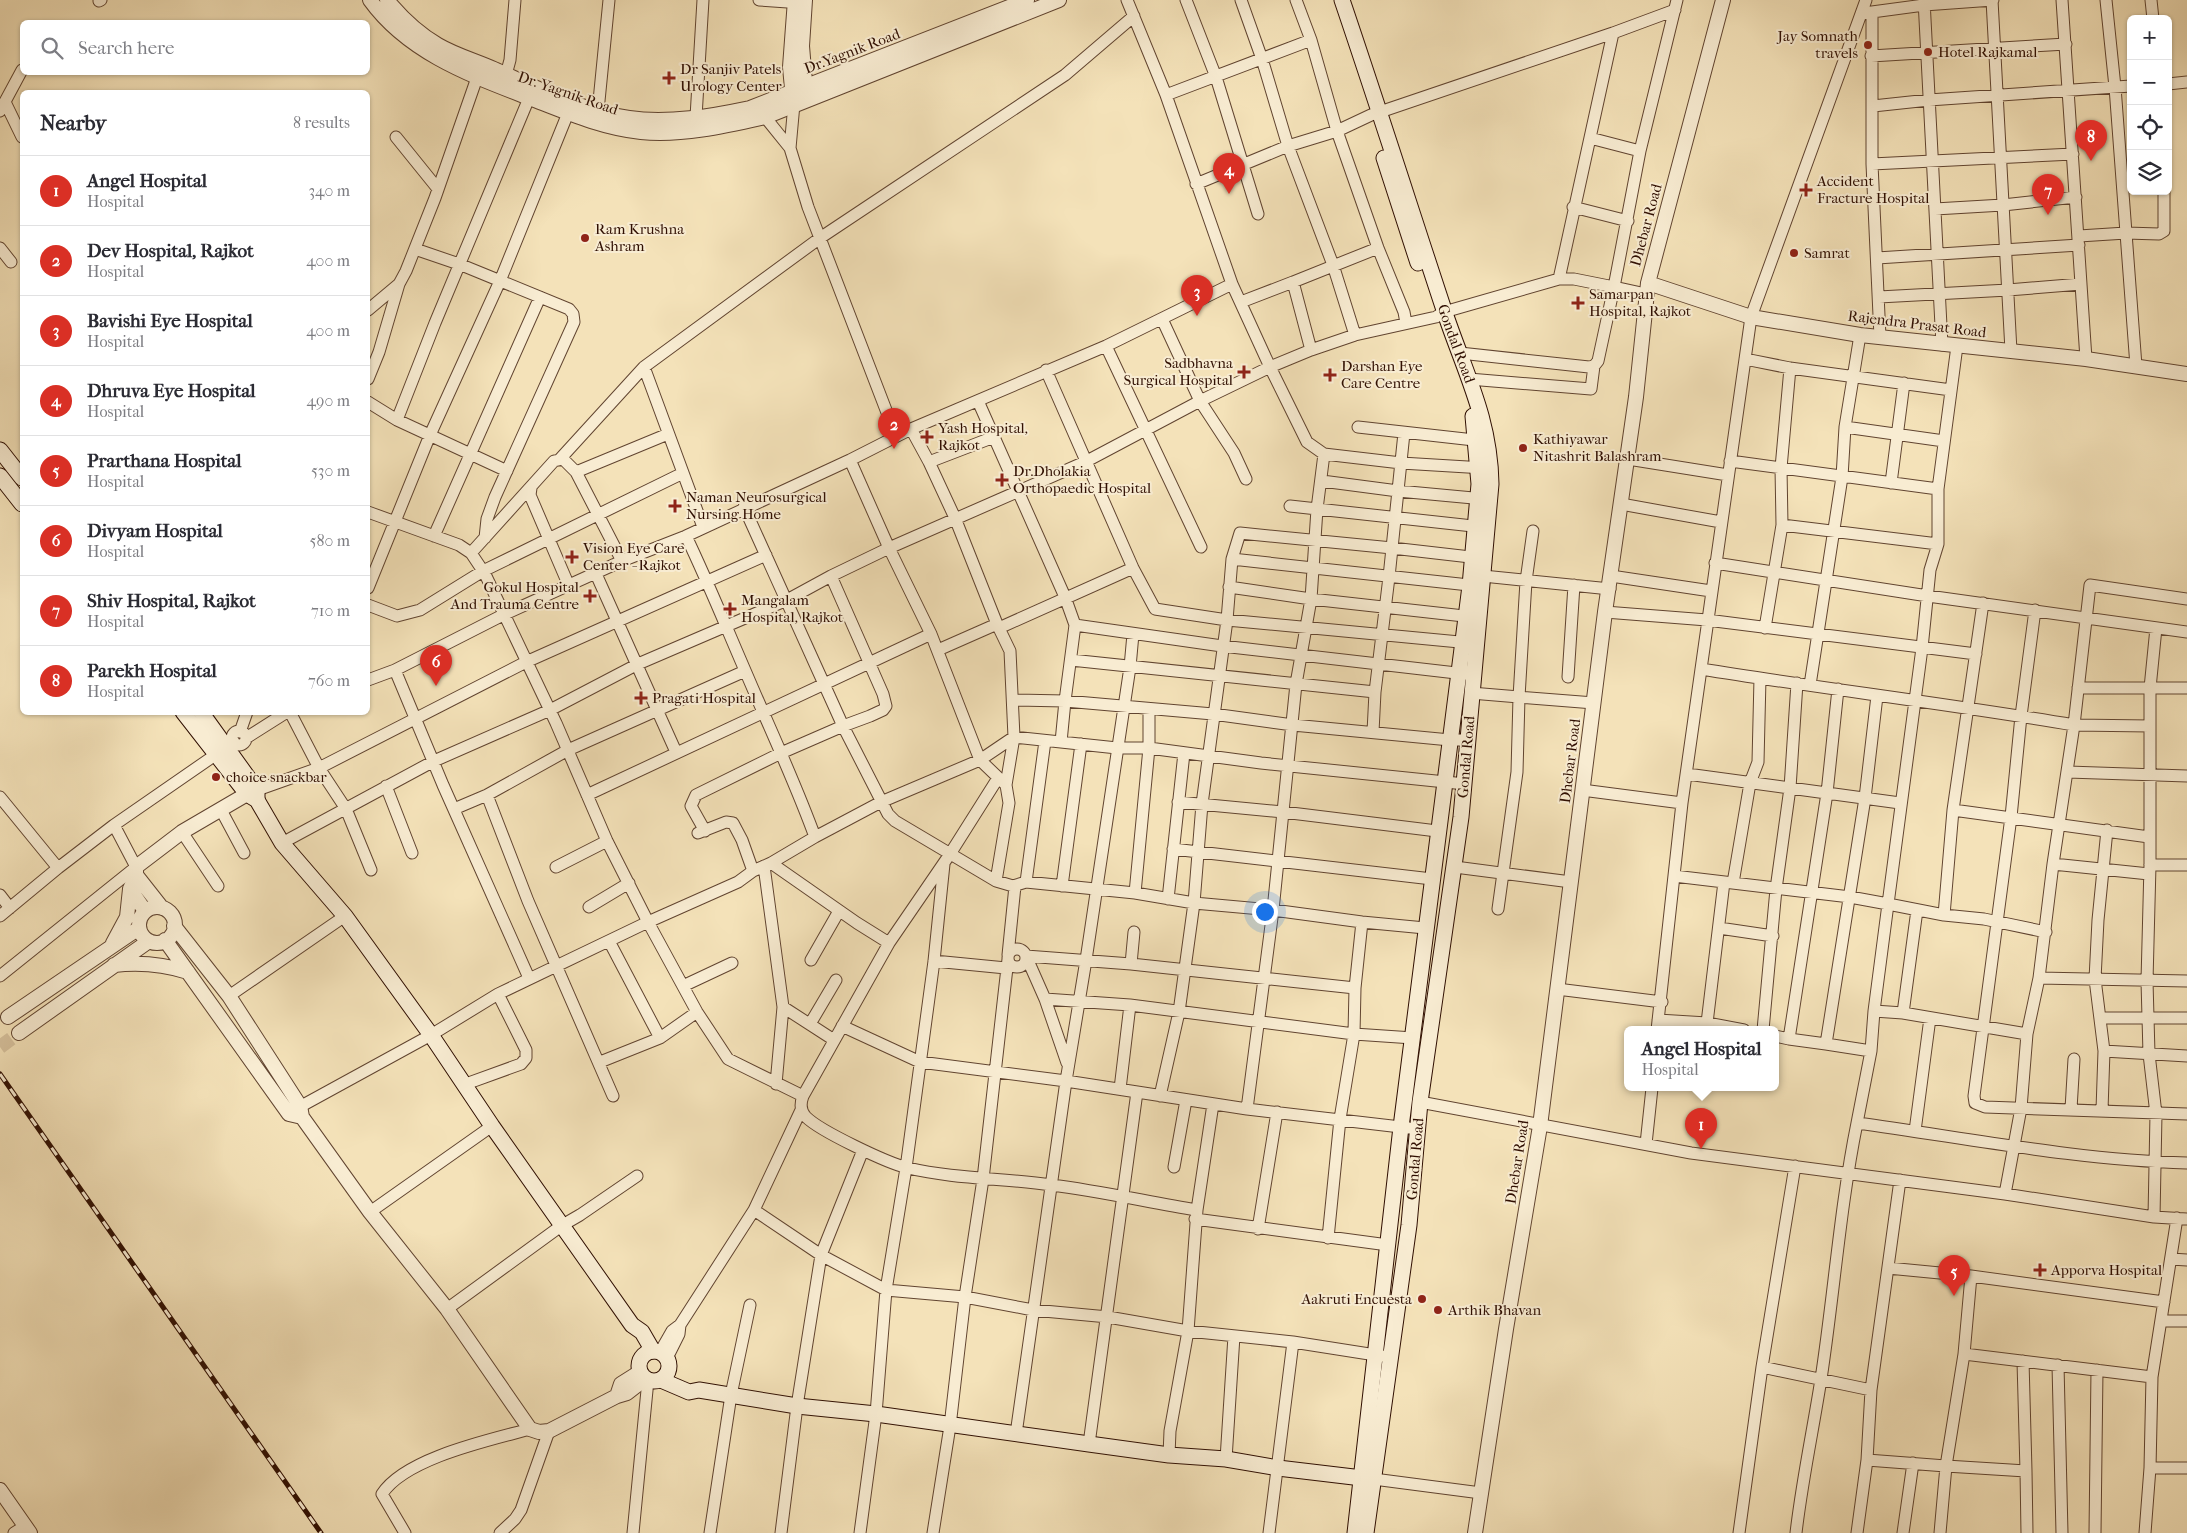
<!DOCTYPE html>
<html lang="en">
<head>
<meta charset="utf-8">
<style>
	body { margin:0; font-family:"IM FELL French Canon",serif; background:#f7f7f7; color:#2b2b33 }
	.controls { position:absolute; right:15px; top:15px; display:grid; overflow:hidden; border-radius:8px; box-shadow:0 1px 4px #0004 }
	.controls button { width:45px; height:45px; display:grid; place-items:center; padding:0; border:0; border-bottom:1px solid #e1e1e2; background:#fff; color:#2b2b33; font:25px sans-serif }
	.you { position:absolute; left:1264px; top:911px; width:18px; height:18px; margin:-12px; border:4px solid #fff; border-radius:50%; background:#1a73e8; box-shadow:0 0 0 8px #1a73e833 }
	.badge { display:grid; place-items:center; width:32px; height:32px; border-radius:50%; background:#d93025; color:#fff; font-size:16px; font-weight:700 }
	.pin { position:absolute; translate:-50% -41px; filter:drop-shadow(0 1px 2px #0008) }
	.pin::after { content:''; position:absolute; top:26px; width:18px; height:15px; background:inherit; clip-path:polygon(0 0,100% 0,50% 100%) }
	.popup { position:absolute; left:1624px; top:1026px; width:155px; height:65px; box-sizing:border-box; display:grid; place-content:center; border-radius:8px; background:#fff; filter:drop-shadow(0 1px 4px #0005); font-size:16px; white-space:nowrap; color:#7c7c81 }
	.popup b { font-size:19px; color:#2b2b33 }
	.popup::after { content:''; position:absolute; left:50%; top:100%; margin-left:-10px; border:10px solid transparent; border-top-color:#fff }
	.list { margin:0; padding:0; list-style:none }
	h2 { display:flex; justify-content:space-between; align-items:center; height:65px; margin:0; padding:0 20px; font-size:21px }
	h2 small { font-size:16px; font-weight:400; color:#7c7c81 }
	.list li { display:grid; grid-template-columns:32px 1fr auto; gap:15px; align-items:center; box-sizing:border-box; height:70px; padding:0 20px; border-top:1px solid #e1e1e2 }
	.list b { display:block; font-size:19px; white-space:nowrap }
	.list p { margin:0; font-size:16px; white-space:nowrap; color:#7c7c81 }
	.list em { font-size:16px; font-style:normal; color:#7c7c81 }
	.icon { flex:none; width:28px; height:28px; fill:none; stroke:currentColor; stroke-width:2; stroke-linecap:round; stroke-linejoin:round }
	.map { position:relative; flex:none; width:2187px; height:1533px; overflow:hidden }
	.search { position:absolute; background:#fff; box-shadow:0 1px 4px #0004; left:20px; top:20px; width:350px; height:55px; display:flex; align-items:center; gap:12px; box-sizing:border-box; padding:0 18px; border-radius:8px; color:#7c7c81; font-size:19px }
	.panel { position:absolute; background:#fff; box-shadow:0 1px 4px #0004; left:20px; top:90px; width:350px; height:625px; border-radius:8px }
	.map>svg:first-child { display:block }
	.lines { fill:none; stroke-linecap:round; stroke-linejoin:round }
	.tertiary-tunnel { stroke:#d7c29e; stroke-width:14; stroke-dasharray:14 7; stroke-linecap:butt }
	.minor-casing { stroke:#614430; stroke-width:13 }
	.tertiary-casing { stroke:#614430; stroke-width:16 }
	.secondary-casing { stroke:#300f02; stroke-width:17 }
	.minor { stroke:#f8ecd2; stroke-width:11 }
	.tertiary { stroke:#f8ecd2; stroke-width:14 }
	.secondary { stroke:#f8ecd2; stroke-width:15 }
	.rail-casing { stroke:#300f02; stroke-width:5 }
	.rail { stroke:#f8ecd2; stroke-width:3; stroke-dasharray:9; stroke-linecap:butt }
	.poi-dot { fill:#8f2418; stroke:#f8ecd2; stroke-width:2 }
	.labels { text-anchor:middle; dominant-baseline:central; stroke-width:4; stroke-linejoin:round; paint-order:stroke }
	.poi-label { font-size:15px; fill:#300f02; stroke:#f8ecd2; text-anchor:start }
	.street-label { font-size:15px; fill:#300f02; stroke:#f8ecd2 }
</style>
</head>
<body>
<div class="map">
<svg width="2187" height="1533" viewBox="0 0 2187 1533">
	<rect width="100%" height="100%" fill="#f4e2b9"/>
	<filter id="stains"><feTurbulence type="fractalNoise" baseFrequency=".004" numOctaves="4"/><feColorMatrix values="0 0 0 0 .2 0 0 0 0 .09 0 0 0 0 .02 0 0 0 .5 -.17"/></filter>
	<radialGradient id="worn" r=".72"><stop offset=".6" stop-color="#630" stop-opacity="0"/><stop offset="1" stop-color="#630" stop-opacity=".3"/></radialGradient>
	<g class="lines">
		<path class="tertiary-tunnel" d="M0,1047L19,1033"/>
		<defs>
			<path id="minor" d="M759,0L802,3
				M1127,0L1166,95L1232,284L1270,367L1311,350L1355,335L1436,317L1444,312L1559,279L1613,33L1675,10
				M1186,0L1216,77L1258,214
				M1241,0L1262,59L1288,146L1333,265L1355,335
				M1296,0L1311,40L1337,131L1378,248L1404,312L1406,323
				M1924,0L1942,345
				M1992,0L2011,351
				M2062,0L2086,359
				M2106,0L2115,87L2126,233L2159,234L2164,231V191
				M2151,0L2153,19
				M99,1L101,0
				M1872,12L1924,5L1993,0
				M1861,14L1872,12V164L1880,337
				M1871,56L2066,44
				M504,82L510,60L515,0
				M2168,84L2187,82
				M1166,95L1311,40
				M5,102L22,137
				M1873,106L1929,100L2131,86
				M0,111L22,70
				M598,111L609,0
				M696,117L703,0
				M765,117L790,148L808,207L896,436
				M396,137L438,189
				M1590,138L1640,151
				M790,148L794,104
				M1872,164L2073,154
				M1196,184L1288,146L1337,131L1371,115L1613,33
				M1573,207L1628,221
				M1935,209L2003,205L2076,197
				M2079,236L2126,233L2136,366
				M0,248L11,262
				M415,249L459,264L569,309L573,314L574,322L495,497L487,519L485,538
				M1877,258L2079,245
				M1646,294L1614,287L1640,151L1677,0
				M1879,297L2008,290L2081,284
				M1241,302L1293,282
				M368,310L399,284
				M1162,319L1200,401L1234,453L1246,479
				M1106,346L1201,547
				M1311,350L1293,282L1378,248
				M1460,353L1589,367L1594,366L1598,361L1614,287L1574,279H1559
				M1745,359L1790,368L1951,390
				M644,367L703,527
				M1046,370L1133,568L1155,609L1227,620L1470,643
				M368,379L379,352L399,284L406,271L435,198L480,69
				M1469,379L1591,389L1594,366
				M978,401L1065,597L1075,625L1222,646L1465,674
				M368,402L397,420L507,471
				M397,420L435,323L529,98
				M1358,427L1483,441
				M1845,427L1944,441
				M911,429L929,462L955,518L997,624L1010,651L1014,737L1006,785
				M1324,454L1401,463L1484,468
				M560,459L644,367L820,238L1065,75L1134,16
				M1628,459L1728,475
				M850,460L889,548L931,634L980,760L1006,785L1009,803L996,881
				M1730,461L1938,489
				M929,462L994,437
				M576,472L668,434
				M1322,481L1398,491L1484,499
				M1891,483L1904,383
				M531,488L530,495L569,586
				M1621,504L1721,522
				M1290,506L1482,527
				M744,507L843,726L888,814L895,821L996,881L1013,886L1026,882L1135,893L1194,903L1273,910L1362,922L1425,928
				M368,512L459,545L471,553L485,574L556,723L607,841L648,922L697,1012L728,1059L803,1096
				M1782,525L1781,468L1790,368
				M434,536L540,297
				M686,536C708,582 727,629 747,675C770,729 795,782 815,837
				M471,553L554,461L563,459L576,472L622,561
				M1232,559L1478,586
				M1715,563L1928,596L2187,632
				M596,574L676,752
				M1483,576L1610,589
				M1611,576L1711,591
				M1229,587L1311,599L1473,617
				M368,588L430,435L500,281L568,113
				M368,605L397,616L420,610L483,571L683,473
				M2035,610L2021,716L2011,817L1974,1096L1975,1103L1985,1107L2187,1114
				M1605,612L1707,620L1976,654
				M1075,625L1065,701L1213,714L1293,725L1450,740H1469
				M999,628L1133,568
				M1765,628L1782,525L1938,544
				M1133,634L1130,667L1086,960L1066,1081L1247,1109
				M938,650L997,624
				M1071,660L1375,692L1373,732
				M1701,669C1825,689 1950,704 2074,725L2090,585L2187,599
				M395,670L443,785L529,978
				M1568,677L1574,585
				M368,680L395,670L503,615L622,561L686,536L850,460L911,429L1106,346L1232,284
				M1810,685L1842,477L1845,427L1860,335
				M2078,688H2187
				M1375,692L1389,577L1404,433
				M1471,693L1519,697L1526,581L1533,531
				M1013,700L1065,701L1061,742
				M290,712L319,768L346,809L371,870
				M232 738a7 7 0 1 1 14 0a7 7 0 1 1-14 0Z
				M240,732L247,712
				M246,738L287,712
				M2068,772L2187,776
				M1687,774L1900,803
				M998,778L950,854L889,943L803,1096C800,1104 800,1111 806,1117C820,1131 887,1163 908,1168C955,1179 1003,1178 1051,1185C1100,1191 1148,1202 1197,1210L1213,1104
				M386,786L412,853
				M257,790L319,768L526,662L766,555
				M1582,790L1682,803
				M487,795L528,901L613,1096
				M587,795L931,634
				M0,797L58,868
				M1178,802L1283,812L1437,831
				M454,809L487,795L568,750L745,671
				M221,810L244,853
				M1953,810L2149,837
				M705,831L691,806L696,795L781,753L843,726L870,716L883,710L886,706L883,694L831,576
				M182,832L218,886
				M698,833L726,822L733,823L742,840L753,871
				M282,843L434,761L550,710L638,664L787,600L831,576L889,548L1085,462L1200,401L1270,367L1307,442L1324,454L1317,509L1311,599L1296,684L1273,910L1247,1109L1409,1128
				M1173,849L1432,879
				M771,863L857,923L889,943
				M2053,864L2149,874
				M2150,865H2187
				M764,866L783,1007L834,1040
				M556,867L607,841
				M1455,867L1571,882
				M1674,876L1850,897L1888,904L1922,648L1930,570L1938,544V489L1957,346
				M1026,882L1045,741
				M1733,883L1750,783L1758,762L1760,678
				M1062,886L1081,744
				M1135,893L1149,748V709
				M0,895L10,908
				M1168,899L1184,753
				M589,907L629,883
				M1498,909L1517,772L1519,697L1594,703
				M1944,915L1953,810L1983,603
				M0,916L58,868L114,825L234,742
				M1719,928L1773,936
				M609,941L660,1038
				M1008 958a9 9 0 1 1 18 0a9 9 0 1 1-18 0Z
				M1008,955L1015,886
				M811,960L839,911
				M934,961L1006,968
				M1131,964L1134,932
				M0,976L136,867L114,825
				M2039,978L2187,981
				M683,986L732,963
				M1557,989L1662,1002
				M229,996L345,916
				M1045,999L1130,1005L1354,1034L1413,1038
				M1874,1011L1888,904L1944,915L1984,919L2046,932
				M1903,1013L1917,910
				M2100,1018H2187
				M1658,1020L1707,1023L1744,1030
				M1707,1023L1724,882
				M810,1024L836,980
				M842,1026L920,1062L1066,1081L1016,1434
				M1657,1030L1682,803L1751,317L1866,0
				M1763,1030L1776,889L1790,788L1797,683
				M1775,1036L1789,1039L1827,793L1838,689
				M1789,1039L1826,1044L1865,798L1877,696
				M1826,1044L1871,1051L1874,1011L1903,1013L2027,1034
				M2104,1051L2187,1056
				M600,1062L660,1038L697,1012
				M1067,1063L1045,999L1026,956L1131,964L1355,988
				M776,1084L783,1007
				M463,1085L521,1064L526,1058V1050L498,994
				M1120,1089L1130,1005
				M1160,1096L1179,1012L1194,903L1202,804L1227,620L1232,559L1240,533L1392,548L1479,558
				M1420,1102L1691,1153L2005,1194L2154,1217L2187,1219
				M2071,1109L2074,1059
				M294,1110L431,1035L498,994L648,922L738,882L753,871L771,863L815,837L881,802L980,760L1014,737L1117,748H1149L1261,763L1465,784
				M2102,1110L2104,1051L2095,979L2098,920L2107,830
				M1857,1123L1871,1051
				M1915,1131L1930,1018
				M1646,1144L1652,1088
				M1174,1167L1186,1100
				M2005,1194L2021,1108L2027,1034L2039,978L2053,864L2074,725L2150,726
				M754,1210L821,1255L886,1290L965,1297L1033,1310L1108,1317L1188,1331L1293,1342L1382,1356
				M370,1212L492,1126
				M2154,1217L2156,1114L2149,1054L2147,981L2150,865V688L2156,628
				M1195,1219L1388,1245
				M1258,1229L1277,1112
				M1328,1238L1340,1119L1354,1034L1355,988L1362,922
				M2171,1259L2187,1260
				M1888,1268L1971,1276L2164,1302
				M1971,1276L1964,1354L2152,1377
				M447,1309L561,1226L580,1215L637,1176
				M2161,1321H2187
				M680,1325L754,1210L801,1110
				M660,1352L672,1331L680,1325L679,1334L667,1358
				M1964,1354L1946,1466L2026,1471L2027,1533
				M2023,1361L2026,1471
				M2058,1365L2062,1533
				M1762,1367L1871,1390
				M1089,1444L1137,1092
				M1169,1455L1170,1431L1188,1331L1197,1210
				M1226,1459L1234,1336
				M1867,1460L1946,1466L1940,1533
				M2150,1468H2187
				M1366,1478L1481,1493
				M14,1533L25,1526
				M405,1533L382,1494C405,1458 490,1440 530,1429
				M500,1533L515,1519L521,1510L549,1431
				M633,1533L648,1380
				M710,1533L731,1395L750,1305
				M781,1533L797,1406L821,1255L863,1150
				M860,1533L876,1414L886,1290L906,1168L934,961L944,864
				M933,1533L950,1426L965,1297L983,1179L1008,959
				M1269,1533L1293,1342
				M1739,1533L1762,1367L1795,1166
				M1796,1533C1802,1481 1813,1430 1821,1379C1834,1294 1840,1207 1857,1123C1967,1138 2077,1160 2187,1163
				M1857,1533L1867,1460L1871,1390L1900,1180
				M1903,1533L1913,1463
				M2095,1533L2097,1370
				M2145,1533L2150,1468L2152,1377L2177,1218"/>
			<path id="tertiary" d="M370,0C409,54 473,76 532,99C568,113 603,128 641,132C682,136 725,126 765,117L1059,0
				M387,0C401,17 419,34 438,45C455,55 476,61 494,69C537,88 583,111 629,118C668,124 712,116 750,108L1027,0
				M805,0L802,46L806,94
				M793,99L790,67L795,0
				M1648,283L1751,317L1860,335L2086,359L2187,374
				M136,875L162,908
				M139 925a18 18 0 1 1 36 0a18 18 0 1 1-36 0Z
				M145,911L130,889L136,875V867L182,832L247,794L257,790
				M174,926L229,996L300,1106L302,1117L370,1212L447,1309L530,1429L539,1432L549,1431L617,1396L627,1393L645,1379
				M165,940L289,1114L302,1117
				M113,943L127,917L130,889
				M114,965C140,962 163,964 188,972
				M8,1017L139,928
				M19,1033L149,941
				M617,1396L621,1384L640,1372
				M0,1490L30,1533
				M1475,1533L1506,1329L1540,1126L1605,612L1636,397L1648,283L1723,0"/>
			<g id="secondary">
				<path id="s1" d="M1342,0C1377,103 1410,207 1444,310C1464,371 1490,417 1491,484L1461,817L1420,1102L1409,1225L1366,1533"/>
				<path d="M1384,158L1418,263"/>
				<path d="M0,450L22,478"/>
				<path d="M0,476L22,504"/>
				<path d="M183,712L247,794L257,800L282,843L345,916L431,1035L492,1126L632,1325L642,1332L653,1351"/>
				<path d="M201,712L257,790V800"/>
				<circle cx="654" cy="1366" r="15"/>
				<path d="M661,1380L689,1392L699,1390L797,1406L876,1414L1089,1444L1169,1455L1226,1459L1278,1468L1362,1478"/>
				<path d="M1355,1533L1401,1127L1470,586L1479,484L1473,416"/>
			</g>
		</defs>
		<use href="#minor" class="minor-casing"/>
		<use href="#tertiary" class="tertiary-casing"/>
		<use href="#secondary" class="secondary-casing"/>
		<use href="#minor" class="minor"/>
		<use href="#tertiary" class="tertiary"/>
		<use href="#secondary" class="secondary"/>
		<defs>
			<path id="rail" d="M0,1074L321,1533"/>
		</defs>
		<use href="#rail" class="rail-casing"/>
		<use href="#rail" class="rail"/>
	</g>
	<g class="poi-dot">
		<circle cx="1868" cy="45" r="5"/>
		<circle cx="1928" cy="52" r="5"/>
		<path d="M666.5 70.5h5v5h5v5h-5v5h-5v-5h-5v-5h5z"/>
		<path d="M1803.5 182.5h5v5h5v5h-5v5h-5v-5h-5v-5h5z"/>
		<circle cx="585" cy="238" r="5"/>
		<circle cx="1794" cy="253" r="5"/>
		<path d="M1575.5 295.5h5v5h5v5h-5v5h-5v-5h-5v-5h5z"/>
		<path d="M1241.5 364.5h5v5h5v5h-5v5h-5v-5h-5v-5h5z"/>
		<path d="M1327.5 367.5h5v5h5v5h-5v5h-5v-5h-5v-5h5z"/>
		<path d="M924.5 429.5h5v5h5v5h-5v5h-5v-5h-5v-5h5z"/>
		<circle cx="1523" cy="448" r="5"/>
		<path d="M999.5 472.5h5v5h5v5h-5v5h-5v-5h-5v-5h5z"/>
		<path d="M672.5 498.5h5v5h5v5h-5v5h-5v-5h-5v-5h5z"/>
		<path d="M569.5 549.5h5v5h5v5h-5v5h-5v-5h-5v-5h5z"/>
		<path d="M587.5 588.5h5v5h5v5h-5v5h-5v-5h-5v-5h5z"/>
		<path d="M727.5 601.5h5v5h5v5h-5v5h-5v-5h-5v-5h5z"/>
		<path d="M638.5 690.5h5v5h5v5h-5v5h-5v-5h-5v-5h5z"/>
		<circle cx="216" cy="777" r="5"/>
		<path d="M2037.5 1262.5h5v5h5v5h-5v5h-5v-5h-5v-5h5z"/>
		<circle cx="1422" cy="1299" r="5"/>
		<circle cx="1438" cy="1310" r="5"/>
	</g>
	<g class="labels">
		<g class="poi-label">
			<text x="1858" y="36" text-anchor="end">Jay Somnath<tspan x="1858" dy="17">travels</tspan></text>
			<text x="1938" y="52">Hotel Rajkamal</text>
			<text x="680" y="69">Dr Sanjiv Patels<tspan x="680" dy="17">Urology Center</tspan></text>
			<text x="1817" y="181">Accident<tspan x="1817" dy="17">Fracture Hospital</tspan></text>
			<text x="595" y="229">Ram Krushna<tspan x="595" dy="17">Ashram</tspan></text>
			<text x="1804" y="253">Samrat</text>
			<text x="1589" y="294">Samarpan<tspan x="1589" dy="17">Hospital, Rajkot</tspan></text>
			<text x="1233" y="363" text-anchor="end">Sadbhavna<tspan x="1233" dy="17">Surgical Hospital</tspan></text>
			<text x="1341" y="366">Darshan Eye<tspan x="1341" dy="17">Care Centre</tspan></text>
			<text x="938" y="428">Yash Hospital,<tspan x="938" dy="17">Rajkot</tspan></text>
			<text x="1533" y="439">Kathiyawar<tspan x="1533" dy="17">Nitashrit Balashram</tspan></text>
			<text x="1013" y="471">Dr.Dholakia<tspan x="1013" dy="17">Orthopaedic Hospital</tspan></text>
			<text x="686" y="497">Naman Neurosurgical<tspan x="686" dy="17">Nursing Home</tspan></text>
			<text x="583" y="548">Vision Eye Care<tspan x="583" dy="17">Center - Rajkot</tspan></text>
			<text x="579" y="587" text-anchor="end">Gokul Hospital<tspan x="579" dy="17">And Trauma Centre</tspan></text>
			<text x="741" y="600">Mangalam<tspan x="741" dy="17">Hospital, Rajkot</tspan></text>
			<text x="652" y="698">Pragati Hospital</text>
			<text x="226" y="777">choice snackbar</text>
			<text x="2051" y="1270">Apporva Hospital</text>
			<text x="1412" y="1299" text-anchor="end">Aakruti Encuesta</text>
			<text x="1448" y="1310">Arthik Bhavan</text>
		</g>
		<g class="street-label">
			<text transform="translate(852 51) rotate(-21)">Dr.Yagnik Road</text>
			<text transform="translate(568 93) rotate(19)">Dr. Yagnik Road</text>
			<text transform="translate(1646 225) rotate(-75)">Dhebar Road</text>
			<text transform="translate(1917 324) rotate(7)">Rajendra Prasat Road</text>
			<text stroke="none"><textPath href="#s1" startOffset="362">Gondal Road</textPath></text>
			<text transform="translate(1466 757) rotate(-85)">Gondal Road</text>
			<text transform="translate(1570 761) rotate(-83)">Dhebar Road</text>
			<text transform="translate(1415 1159) rotate(-85)">Gondal Road</text>
			<text transform="translate(1517 1162) rotate(-81)">Dhebar Road</text>
		</g>
	</g>
	<rect width="100%" height="100%" filter="url(#stains)"/>
	<rect width="100%" height="100%" fill="url(#worn)"/>
</svg>
<div class="controls">
<button>+</button>
<button>−</button>
<button><svg class="icon" aria-label="locate" viewBox="0 0 24 24"><circle cx="12" cy="12" r="6"/><path d="M12 2v4M12 18v4M2 12h4M18 12h4"/></svg></button>
<button><svg class="icon" aria-label="layers" viewBox="0 0 24 24"><path d="M12 4l9 5-9 5-9-5zM3 14l9 5 9-5"/></svg></button>
</div>
<div class="you"></div>
<div class="pin badge" style="left:1701px;top:1149px">1</div>
<div class="popup"><b>Angel Hospital</b>Hospital</div>
<div class="pin badge" style="left:894px;top:449px">2</div>
<div class="pin badge" style="left:1197px;top:316px">3</div>
<div class="pin badge" style="left:1229px;top:194px">4</div>
<div class="pin badge" style="left:1954px;top:1296px">5</div>
<div class="pin badge" style="left:436px;top:686px">6</div>
<div class="pin badge" style="left:2048px;top:215px">7</div>
<div class="pin badge" style="left:2091px;top:161px">8</div>
<div class="search"><svg class="icon" aria-label="search" viewBox="0 0 24 24"><circle cx="10" cy="10" r="6"/><path d="M15 15l6 6"/></svg>Search here</div>
<section class="panel">
<h2>Nearby<small>8 results</small></h2>
<ul class="list">
<li><span class="badge">1</span><div><b>Angel Hospital</b><p>Hospital</p></div><em>340 m</em></li>
<li><span class="badge">2</span><div><b>Dev Hospital, Rajkot</b><p>Hospital</p></div><em>400 m</em></li>
<li><span class="badge">3</span><div><b>Bavishi Eye Hospital</b><p>Hospital</p></div><em>400 m</em></li>
<li><span class="badge">4</span><div><b>Dhruva Eye Hospital</b><p>Hospital</p></div><em>490 m</em></li>
<li><span class="badge">5</span><div><b>Prarthana Hospital</b><p>Hospital</p></div><em>530 m</em></li>
<li><span class="badge">6</span><div><b>Divyam Hospital</b><p>Hospital</p></div><em>580 m</em></li>
<li><span class="badge">7</span><div><b>Shiv Hospital, Rajkot</b><p>Hospital</p></div><em>710 m</em></li>
<li><span class="badge">8</span><div><b>Parekh Hospital</b><p>Hospital</p></div><em>760 m</em></li>
</ul>
</section>
</div>
</body>
</html>
